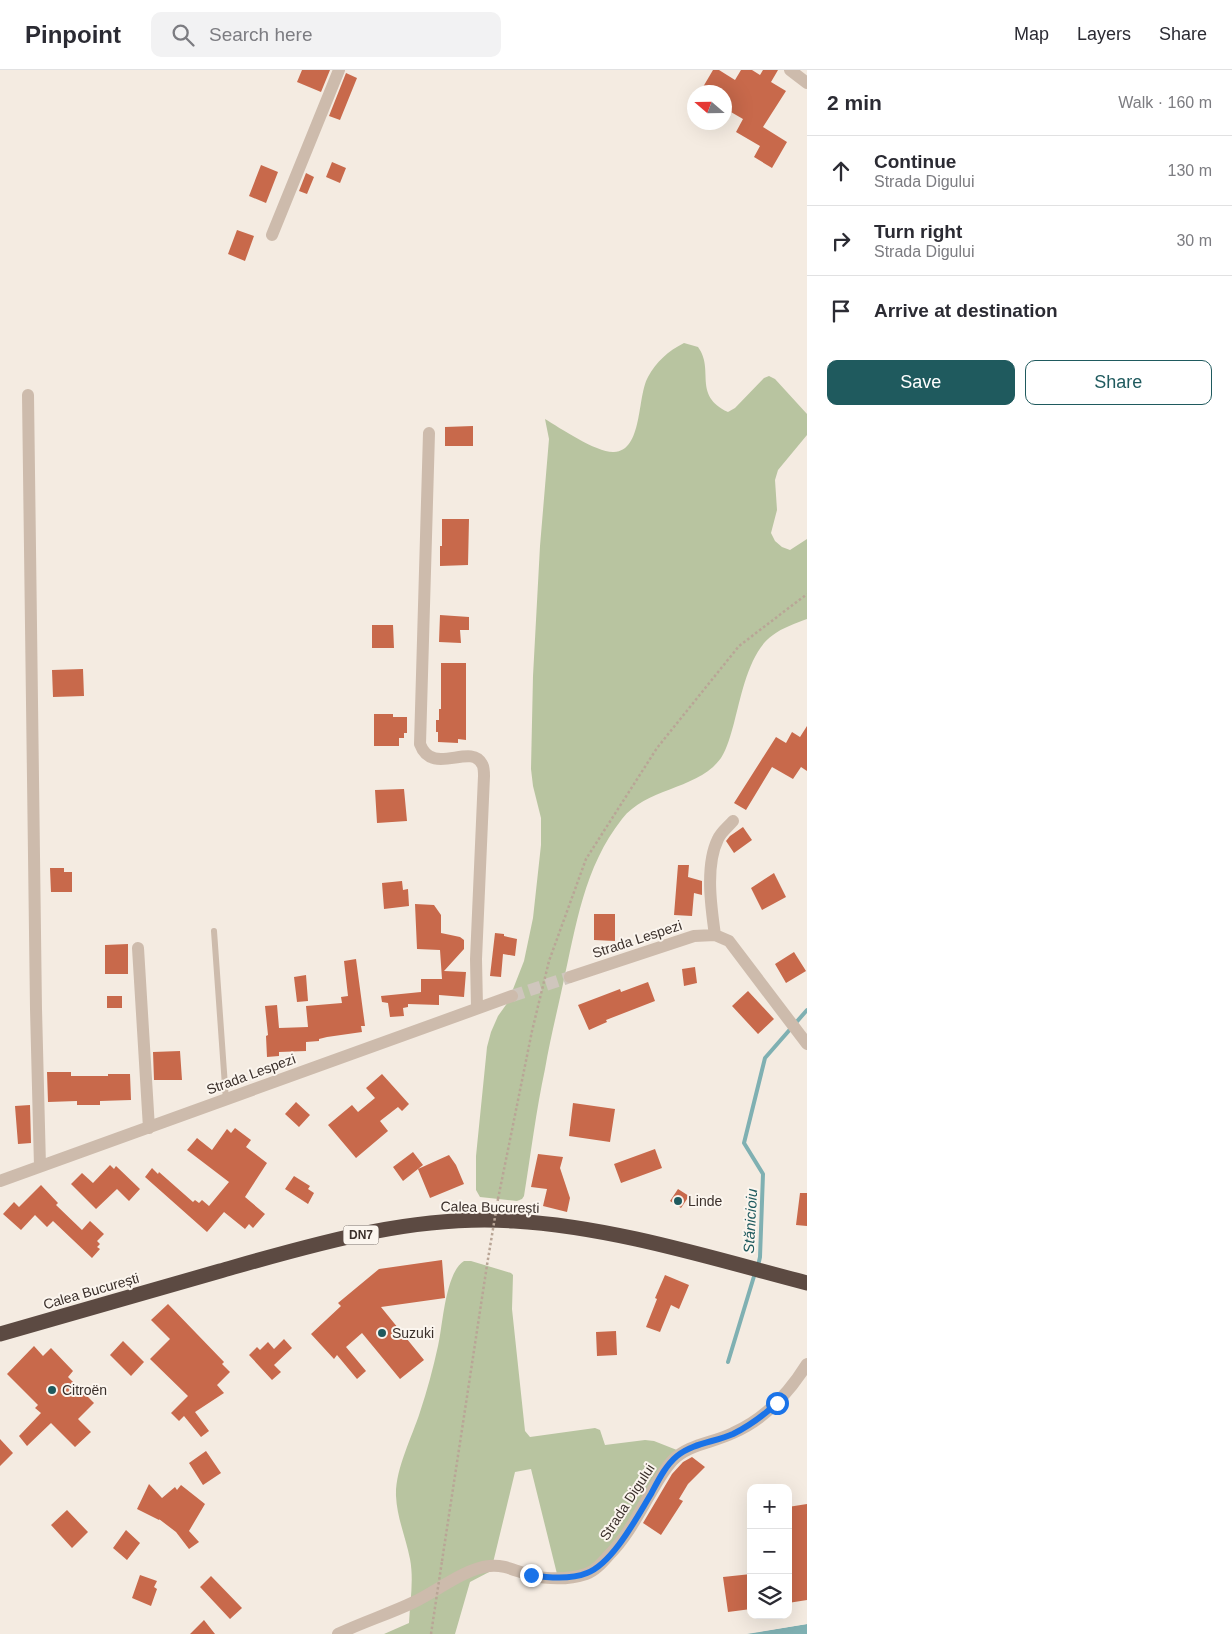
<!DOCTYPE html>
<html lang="en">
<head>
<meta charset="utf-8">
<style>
	body { margin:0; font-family:Helvetica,sans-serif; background:#f2f2f3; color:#2b2b33 }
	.controls { position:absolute; right:15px; bottom:15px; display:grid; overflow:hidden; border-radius:10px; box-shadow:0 5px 20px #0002 }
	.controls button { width:45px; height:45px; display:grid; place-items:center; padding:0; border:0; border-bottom:1px solid #e1e1e2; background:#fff; color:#2b2b33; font:25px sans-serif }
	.compass { position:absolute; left:687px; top:15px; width:45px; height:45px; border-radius:50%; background:#fff; box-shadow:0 5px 20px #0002; rotate:290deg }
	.stop { position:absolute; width:15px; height:15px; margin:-11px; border:4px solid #1a73e8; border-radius:50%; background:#fff }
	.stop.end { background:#1a73e8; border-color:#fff; box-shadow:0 1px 5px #0008 }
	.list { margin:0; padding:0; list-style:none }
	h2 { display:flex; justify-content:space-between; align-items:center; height:65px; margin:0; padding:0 20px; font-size:21px }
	h2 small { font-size:16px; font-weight:400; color:#7c7c81 }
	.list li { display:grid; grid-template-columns:32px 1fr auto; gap:15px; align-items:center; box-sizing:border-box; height:70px; padding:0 20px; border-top:1px solid #e1e1e2 }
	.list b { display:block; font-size:19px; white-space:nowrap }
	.list p { margin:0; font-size:16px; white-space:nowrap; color:#7c7c81 }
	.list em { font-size:16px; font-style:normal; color:#7c7c81 }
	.actions { display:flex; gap:10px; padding:15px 20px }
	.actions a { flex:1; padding:11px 0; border:1px solid #1f5a5e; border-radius:10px; text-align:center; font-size:18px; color:#1f5a5e }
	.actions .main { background:#1f5a5e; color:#fff }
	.icon { flex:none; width:28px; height:28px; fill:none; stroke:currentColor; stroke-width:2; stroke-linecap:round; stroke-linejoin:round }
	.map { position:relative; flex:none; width:807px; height:1564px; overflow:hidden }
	header { display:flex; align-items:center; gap:30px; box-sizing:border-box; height:70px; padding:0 25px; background:#fff; border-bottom:1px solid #e1e1e2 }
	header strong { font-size:24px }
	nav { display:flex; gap:28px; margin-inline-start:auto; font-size:18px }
	.search { width:350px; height:45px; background:#f2f2f3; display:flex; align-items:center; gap:12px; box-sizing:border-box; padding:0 18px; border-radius:10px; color:#7c7c81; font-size:19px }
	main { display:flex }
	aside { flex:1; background:#fff }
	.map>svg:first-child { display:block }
	.green { fill:#b8c4a0 }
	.water { fill:#7fb0b2 }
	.pier { fill:#f4ebe1 }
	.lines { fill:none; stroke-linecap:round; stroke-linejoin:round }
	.stream { stroke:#7fb0b2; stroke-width:4 }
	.building { fill:#c8694b }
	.street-tunnel { stroke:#cfc6bd; stroke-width:12; stroke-dasharray:12 6; stroke-linecap:butt }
	.path { stroke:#b9a596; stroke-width:2.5; stroke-dasharray:2.5 2.5; stroke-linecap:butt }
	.lane { stroke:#cdbbac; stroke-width:6 }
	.street { stroke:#cdbbac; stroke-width:12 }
	.highway { stroke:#5c4a42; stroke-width:15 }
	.path-bridge { stroke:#b9a596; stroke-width:2.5; stroke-dasharray:2.5 2.5; stroke-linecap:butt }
	.route { stroke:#1a73e8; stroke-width:6 }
	.poi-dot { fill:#1f5a5e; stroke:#fbf5ee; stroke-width:2 }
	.labels { text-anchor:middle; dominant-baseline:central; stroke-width:4; stroke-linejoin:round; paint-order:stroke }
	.shield { fill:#fbf5ee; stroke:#756b66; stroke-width:1 }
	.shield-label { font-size:12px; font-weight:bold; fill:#3b302b }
	.street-label { font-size:14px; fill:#3b302b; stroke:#fbf5ee }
	.poi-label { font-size:14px; fill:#3b302b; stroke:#fbf5ee; text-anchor:start }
	.water-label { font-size:15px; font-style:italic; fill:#1f5a5e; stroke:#fbf5ee }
</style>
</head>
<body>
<header>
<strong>Pinpoint</strong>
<div class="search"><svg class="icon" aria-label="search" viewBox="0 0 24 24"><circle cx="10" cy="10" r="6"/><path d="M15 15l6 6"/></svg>Search here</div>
<nav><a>Map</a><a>Layers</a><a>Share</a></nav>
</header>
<main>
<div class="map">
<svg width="807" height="1564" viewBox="0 0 807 1564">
	<rect width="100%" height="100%" fill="#f4ebe1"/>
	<path class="green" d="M684,273L698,277C715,300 692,325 728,342L735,338L764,308L769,306L775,309L807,344V365L778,400L775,410L777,440L771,463L775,471L782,477L790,480L807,469V549C796,553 782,558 773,565C749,581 741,627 734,653C731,664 727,679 721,688C698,720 647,717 622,749C584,797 576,856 563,914C557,942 550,970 545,999C536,1041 531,1083 524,1126L522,1129L517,1131L480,1127L476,1120V1086L487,977L491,962L498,946L508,932L524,891L533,848L541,775V748L533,716L531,699L533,606L540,476L549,369L545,349C560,358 597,383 614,382C643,381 637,326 648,307C656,292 668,281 684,273Z
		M464,1191H471L511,1203L513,1205L512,1239L525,1361L530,1367L595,1358L600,1360L605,1375L645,1370L654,1371L687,1384L664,1407L596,1505L559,1512L531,1399L515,1402L491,1501L470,1512L455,1564H384L409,1553C410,1532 414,1510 410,1489C406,1468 397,1448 396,1426C395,1400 412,1367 420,1342C427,1321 433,1299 438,1276C443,1255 445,1203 464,1191Z"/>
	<path class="water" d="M807,1554V1564H747Z"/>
	<path class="pier" d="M807,1552V1554L744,1564L746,1562Z"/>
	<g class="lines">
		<path class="stream" d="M758,1196L760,1187L763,1104L744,1073L765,988L807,940
			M728,1292L755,1203"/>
	</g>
	<path class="building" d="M302,0H330L321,22L297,12Z
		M713,0H719L735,10L741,0H752L760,5L763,0H778L771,12L786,21L763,57L787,72L772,98L754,87L760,76L736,62L743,49L724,38V22H711L703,17Z
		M346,3L357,8L340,50L329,46Z
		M332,92L346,98L340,113L326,107Z
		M261,95L278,102L266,133L249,126Z
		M306,103L314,107L307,124L299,121Z
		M237,160L254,166L245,191L228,184Z
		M473,356V376H445V357Z
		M442,449H469L468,495L440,496V476H442Z
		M440,545L469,547V560H460L461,573L439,572Z
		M372,555H393L394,578H372Z
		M441,593H466V670L458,669V673L438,672V662H436V650H439V639H441Z
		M83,599L84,626L53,627L52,600Z
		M374,644H393V647H407V663H404V668H399V676H374Z
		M807,656V701L801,697L793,709L772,697L746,740L734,733L776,667L786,673L792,662L800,667Z
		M404,719L407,751L377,753L375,720Z
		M743,757L752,770L734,783L726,771L730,766Z
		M678,795H689L688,807L702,811V825L694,823L692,846L674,845Z
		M50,798H64V802H72V822H51Z
		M774,803L786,827L762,840L751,818Z
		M402,811L403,820L408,819L409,836L384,839L382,813Z
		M415,834L434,835L441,845V863L460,867L464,870V879L444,901L466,902L464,927L439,925V935L408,934V937L403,938L404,946L390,947L388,933L382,932L381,926L421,922V909H442L440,880L417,879Z
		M594,844H615V871L594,870Z
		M495,863L504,864V866L517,869L515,886L503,884L501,907L490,906Z
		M128,874V904H105V875Z
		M794,882L806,901L786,913L775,894Z
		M356,889L365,956H361L362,962L327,967L319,969V971L306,972V981L279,982V986L267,987L266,966L268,965L265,936L277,935L279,958L308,957L306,936L342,933L341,927L348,926L344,891Z
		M695,897L697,913L684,916L682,899Z
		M306,905L308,931L297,932L294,907Z
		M648,912L655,931L606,950L607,952L589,960L578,935L620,919L621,922Z
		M748,921L774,949L758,964L732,936Z
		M107,926H122V938H107Z
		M180,981L182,1010H154L153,982Z
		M47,1002H71V1006H108V1004H130L131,1030L100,1031V1035H77V1031L48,1032Z
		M382,1004L409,1034L402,1041L398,1037L380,1051L388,1061L356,1088L328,1055L352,1035L358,1042L375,1028L366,1018Z
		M296,1032L310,1045L299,1057L285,1044Z
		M573,1033L615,1039L610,1072L569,1066Z
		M30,1035L31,1073L18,1074L15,1036Z
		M235,1058L251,1070L246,1077L267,1093L245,1127L265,1144L253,1158L249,1154L245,1159L224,1142L207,1162L145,1107L152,1098L158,1104L159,1102L193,1132L195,1130L199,1133L202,1130L209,1136L229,1112L187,1080L197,1068L212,1080L227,1059L231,1063Z
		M655,1079L662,1098L621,1113L614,1094Z
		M413,1082L423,1095L403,1111L393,1097Z
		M538,1084L563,1087L560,1098L570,1128L567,1142L543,1136L547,1119L531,1117Z
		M449,1085L456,1095L464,1114L430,1128L418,1099Z
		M110,1095L114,1099L116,1096L140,1119L129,1131L117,1119L96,1139L71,1114L82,1103L93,1113Z
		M294,1106L310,1116L308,1119L314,1123L308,1134L285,1119Z
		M41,1115L58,1133L56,1135L82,1160L90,1151L104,1164L97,1171L100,1174L97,1177L100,1179L92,1188L53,1151L47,1157L35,1145L21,1160L3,1144L14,1132L19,1137Z
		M678,1119L689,1126L681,1138L670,1131Z
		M800,1123H807V1156L796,1155Z
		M442,1190L445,1228L381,1237L424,1290L400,1309L362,1263L346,1277L366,1301L357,1309L337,1285L334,1289L311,1264L341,1236L338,1233L379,1199Z
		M665,1205L689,1215L679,1239L671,1235L660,1262L646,1257L657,1229L655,1228Z
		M168,1234L224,1292L222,1294L230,1302L217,1315L224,1323L195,1342L209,1361L201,1367L184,1346L179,1351L171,1343L188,1326L150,1289L170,1269L151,1250Z
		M616,1261L617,1285L597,1286L596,1262Z
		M284,1269L292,1278L274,1295L281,1302L272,1310L249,1285L257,1277L260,1280L268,1272L274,1279Z
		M123,1271L144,1292L131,1306L110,1285Z
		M34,1276L43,1286L51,1278L73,1301L68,1307L94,1333L78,1349L91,1362L75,1377L51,1353L27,1376L19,1366L41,1343L35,1338L38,1335L7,1304Z
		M0,1369L13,1383L0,1396Z
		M206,1381L221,1403L203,1415L189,1393Z
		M692,1387L705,1397L688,1414L679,1429L683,1431L661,1465L643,1453L672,1404L683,1392Z
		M149,1414L162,1428L175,1417L177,1420L181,1415L205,1434L189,1461L199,1472L189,1479L176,1462L159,1449L160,1448L159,1450L137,1439Z
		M807,1434V1530L788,1533V1437Z
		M67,1440L88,1462L72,1478L51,1455Z
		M126,1460L140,1473L127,1490L113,1478Z
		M751,1504V1539L728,1542L723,1507Z
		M140,1505L157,1511L154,1517L157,1519L151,1536L132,1528Z
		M211,1506L242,1538L230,1549L200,1517Z
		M204,1550L215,1564H190Z"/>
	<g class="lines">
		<path class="street-tunnel" d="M512,926L570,907"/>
		<path class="path" d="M498,1129L532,961L549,891L586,789L657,678L739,576L807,524
			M442,1491L487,1195"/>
		<path class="lane" d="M214,861L226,1030"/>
		<path class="street" d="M790,0L807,13
			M272,165L339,0
			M28,325L36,939L40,1096
			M429,363L420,674C432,707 471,672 482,694C484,697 484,703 484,706L476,889L477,937
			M715,865C711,837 705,795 718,769C721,762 728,757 733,751
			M138,878L149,1058
			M570,907L694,866L715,865L729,871L807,974
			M0,1111L512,926
			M338,1564C363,1552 389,1544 414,1532C437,1521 464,1499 489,1496C503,1494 516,1501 529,1505C547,1509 568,1510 586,1504C595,1501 602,1493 609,1485C626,1468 637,1447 649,1426C656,1414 663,1401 672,1391C688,1374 713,1373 733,1363C765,1349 789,1323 807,1294"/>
		<path class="highway" d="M0,1264C73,1243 147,1222 220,1201C315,1174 414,1144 514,1151C613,1157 711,1188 807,1213"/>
		<path class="path-bridge" d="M487,1195L498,1129
			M431,1564L442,1491"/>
	</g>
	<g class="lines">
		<path class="route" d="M531,1505C549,1508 570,1510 587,1503C613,1493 637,1447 651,1424C658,1411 665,1396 677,1386C693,1373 715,1372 733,1364C749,1356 764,1345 777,1333"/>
	</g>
	<g class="poi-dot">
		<circle cx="678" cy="1131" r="5"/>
		<circle cx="382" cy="1263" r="5"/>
		<circle cx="52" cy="1320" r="5"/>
	</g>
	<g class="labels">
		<rect class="shield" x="343.5" y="1155.5" width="35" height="19" rx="4"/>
		<g class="shield-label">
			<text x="361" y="1165">DN7</text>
		</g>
		<g class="street-label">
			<text transform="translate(637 869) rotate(-18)">Strada Lespezi</text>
			<text transform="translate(251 1004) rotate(-20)">Strada Lespezi</text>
			<text transform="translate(490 1137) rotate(1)">Calea București</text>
			<text transform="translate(91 1221) rotate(-16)">Calea București</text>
			<text transform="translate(627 1432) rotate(-57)">Strada Digului</text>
		</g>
		<g class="poi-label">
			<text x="688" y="1131">Linde</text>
			<text x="392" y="1263">Suzuki</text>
			<text x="62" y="1320">Citroën</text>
		</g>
		<g class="water-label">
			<text transform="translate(750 1151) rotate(-87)">Stănicioiu</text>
		</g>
	</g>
</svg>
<div class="controls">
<button>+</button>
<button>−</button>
<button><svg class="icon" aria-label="layers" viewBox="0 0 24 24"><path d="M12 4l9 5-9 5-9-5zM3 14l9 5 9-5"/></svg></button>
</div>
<svg class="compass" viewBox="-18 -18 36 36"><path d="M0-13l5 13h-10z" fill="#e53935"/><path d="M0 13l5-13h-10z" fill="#7c7c81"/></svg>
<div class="stop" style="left:777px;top:1333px"></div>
<div class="stop end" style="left:531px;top:1505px"></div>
</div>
<aside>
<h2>2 min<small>Walk · 160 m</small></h2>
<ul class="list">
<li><svg class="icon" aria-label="ahead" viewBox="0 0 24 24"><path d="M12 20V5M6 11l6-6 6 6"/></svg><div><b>Continue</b><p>Strada Digului</p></div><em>130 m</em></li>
<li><svg class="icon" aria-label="right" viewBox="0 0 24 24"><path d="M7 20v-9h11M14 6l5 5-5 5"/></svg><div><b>Turn right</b><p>Strada Digului</p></div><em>30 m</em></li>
<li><svg class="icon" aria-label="arrive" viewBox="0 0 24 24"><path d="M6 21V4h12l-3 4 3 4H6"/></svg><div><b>Arrive at destination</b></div></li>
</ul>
<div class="actions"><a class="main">Save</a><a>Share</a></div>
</aside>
</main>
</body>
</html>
